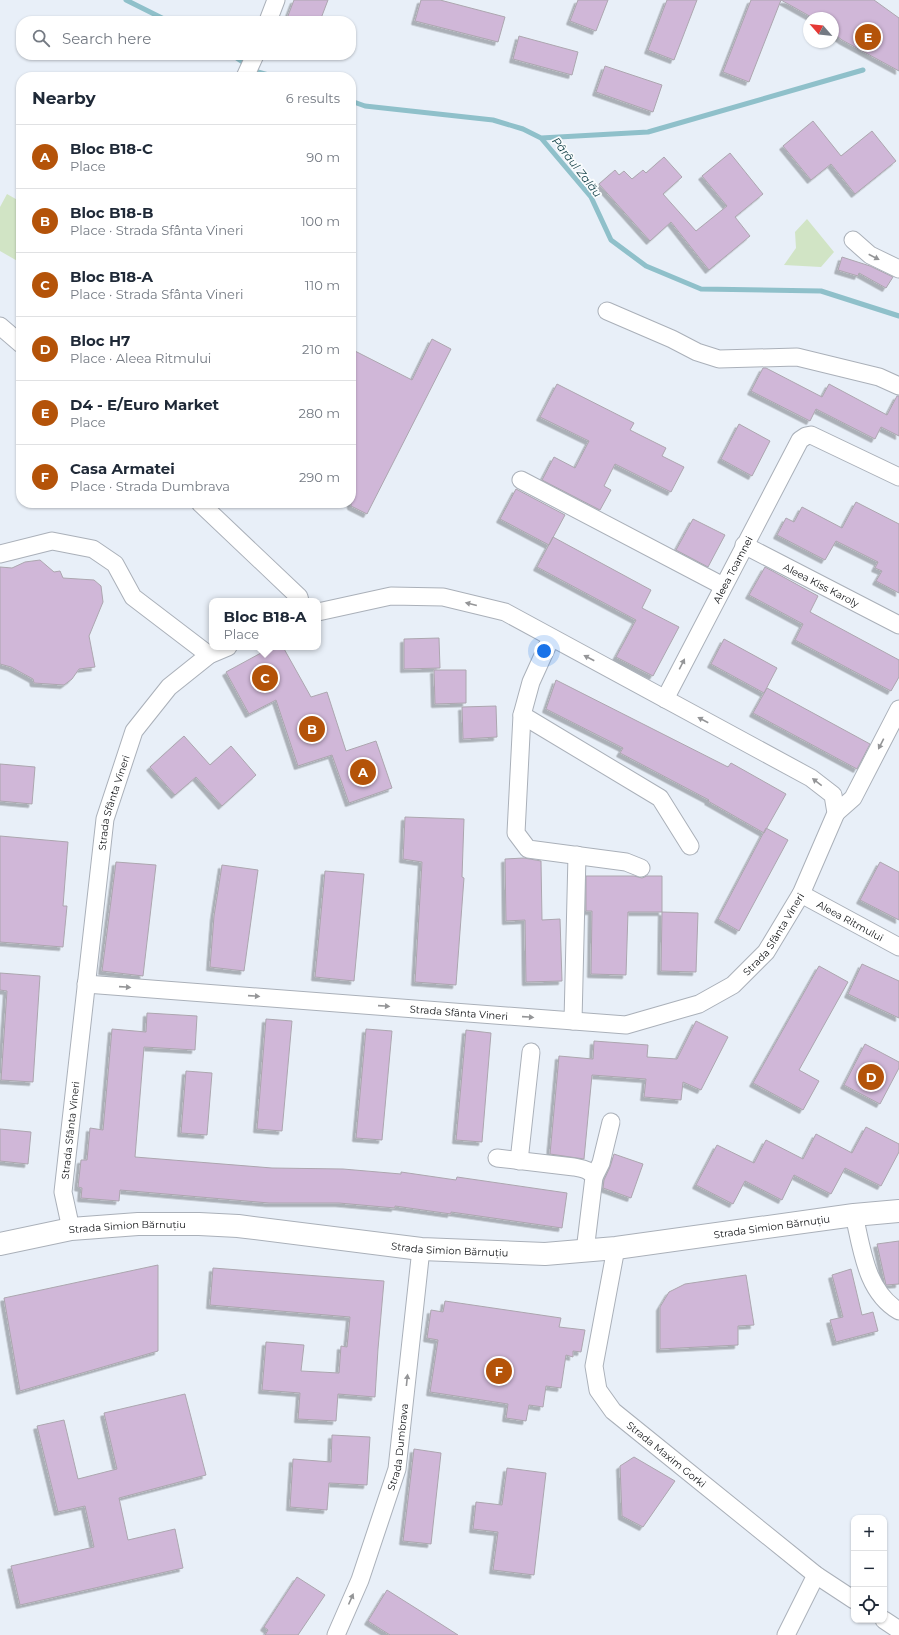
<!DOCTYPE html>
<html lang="en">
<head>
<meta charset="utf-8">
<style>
	body { margin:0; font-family:Montserrat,sans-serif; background:#f2f2f3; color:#1f2937 }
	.controls { position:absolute; right:12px; bottom:12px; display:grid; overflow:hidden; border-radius:8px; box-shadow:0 1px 3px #0004 }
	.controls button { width:36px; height:36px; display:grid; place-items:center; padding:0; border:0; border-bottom:1px solid #e0e1e3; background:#fff; color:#1f2937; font:20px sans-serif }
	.compass { position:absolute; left:803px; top:12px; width:36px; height:36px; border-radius:50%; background:#fff; box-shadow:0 1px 3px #0004; rotate:298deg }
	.you { position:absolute; left:544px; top:651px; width:14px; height:14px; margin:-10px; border:3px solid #fff; border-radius:50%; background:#1a73e8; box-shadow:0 0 0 6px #1a73e833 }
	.badge { display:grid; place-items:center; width:26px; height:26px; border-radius:50%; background:#b45309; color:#fff; font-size:13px; font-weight:700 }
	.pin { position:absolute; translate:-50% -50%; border:2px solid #fff; box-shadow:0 1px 4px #0006 }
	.popup { position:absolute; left:209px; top:598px; width:112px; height:52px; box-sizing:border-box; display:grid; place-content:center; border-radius:8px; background:#fff; filter:drop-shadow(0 1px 3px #0005); font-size:13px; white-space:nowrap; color:#747a83 }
	.popup b { font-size:15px; color:#1f2937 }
	.popup::after { content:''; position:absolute; left:50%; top:100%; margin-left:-8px; border:8px solid transparent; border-top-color:#fff }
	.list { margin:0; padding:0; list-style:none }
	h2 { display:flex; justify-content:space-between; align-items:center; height:52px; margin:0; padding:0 16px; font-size:17px }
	h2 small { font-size:13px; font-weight:400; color:#747a83 }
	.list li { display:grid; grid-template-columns:26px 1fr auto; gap:12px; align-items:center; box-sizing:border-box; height:64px; padding:0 16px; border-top:1px solid #e0e1e3 }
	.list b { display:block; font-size:15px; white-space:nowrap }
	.list p { margin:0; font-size:13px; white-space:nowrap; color:#747a83 }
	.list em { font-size:13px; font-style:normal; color:#747a83 }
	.icon { flex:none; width:22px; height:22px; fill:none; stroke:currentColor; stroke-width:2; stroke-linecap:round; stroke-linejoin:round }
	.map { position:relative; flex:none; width:899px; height:1635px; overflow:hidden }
	.search { position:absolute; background:#fff; box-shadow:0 1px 3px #0004; left:16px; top:16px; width:340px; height:44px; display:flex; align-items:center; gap:10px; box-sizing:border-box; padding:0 14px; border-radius:16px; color:#747a83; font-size:15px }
	.panel { position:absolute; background:#fff; box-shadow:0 1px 3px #0004; left:16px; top:72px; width:340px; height:436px; border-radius:16px }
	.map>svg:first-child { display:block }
	.green { fill:#d1e4c5 }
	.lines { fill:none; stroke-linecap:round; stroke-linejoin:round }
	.stream { stroke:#8fc0ca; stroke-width:5 }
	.building { fill:#d0b7d8; stroke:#aca6af; filter:url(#shadow) }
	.street-casing { stroke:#aab0b9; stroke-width:19 }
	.secondary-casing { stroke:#aab0b9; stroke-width:24 }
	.street { stroke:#fff; stroke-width:17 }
	.secondary { stroke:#fff; stroke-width:22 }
	.oneway { fill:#949597 }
	.labels { text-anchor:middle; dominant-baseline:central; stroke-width:3.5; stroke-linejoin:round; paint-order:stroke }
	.street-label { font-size:10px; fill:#121417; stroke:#fafcfd }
	.water-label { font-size:11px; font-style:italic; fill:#08373f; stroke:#fafcfd }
</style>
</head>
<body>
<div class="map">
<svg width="899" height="1635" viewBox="0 0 899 1635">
	<defs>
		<filter id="shadow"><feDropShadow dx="-3.5" dy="3.5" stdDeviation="0" flood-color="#0004"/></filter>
	</defs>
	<rect width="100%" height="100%" fill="#e8eff8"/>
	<path class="green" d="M7,194L21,202V263L0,251V207Z
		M807,219L834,252L821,267L784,265L796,248L795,232Z"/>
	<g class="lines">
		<path class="stream" d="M126,0L168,21
			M232,55L258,72L275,77
			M351,101L365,106L493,120L523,129L541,138L591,197L611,240L646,266L701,289L821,291L899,316
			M541,138L648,132L863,70"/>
	</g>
	<path class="building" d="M294,0H328L320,21H286Z
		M421,0H440L505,17L498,42L415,21Z
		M578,0H608L596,31L570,21Z
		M667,0H697L674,60L648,50Z
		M751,0H874L899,18V71L842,40L833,33V18H813L781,0L749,82L723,72Z
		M519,36L578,52L572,75L513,59Z
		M605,66L662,85L653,112L596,92Z
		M813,121L841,156L872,131L896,161L855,194L831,164L811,180L783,146Z
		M730,153L763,194L735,217L750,236L709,270L671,222L650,241L599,184L615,170L619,175L624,171L632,179L643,170L646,173L664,157L682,177L663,194L696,231L727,206L702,176Z
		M842,257L870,266L893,277L886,288L859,273L858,276L838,270Z
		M432,339L451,349L367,514L351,506V349L412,380Z
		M763,368H766L822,397L829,384L887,415L897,396H899V436L881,427L875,439L816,409L810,421L751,391Z
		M557,384L634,423L630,430L666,448L662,456L684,467L671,492L615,464L604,486L611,490L600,510L542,480L554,457L575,468L589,441L540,417Z
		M739,424L770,441L752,476L721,459Z
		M516,489L565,515L549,545L500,519Z
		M856,502L899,524V593L876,581L882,571L875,568L878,562L836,541L825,560L777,535L786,518L794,522L802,507L842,528Z
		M693,519L725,535L708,567L676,550Z
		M553,537L651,590L642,608L679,627L653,676L616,657L636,620L537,567Z
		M40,560L54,572L60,571L63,578L94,580L101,586L103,602L89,636L95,667L79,669L72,679L64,685L34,683L33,679L11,667L0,664V567L12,568L25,562Z
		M765,567L818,596L810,612L899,660V677L891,691L795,640L803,624L749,595Z
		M439,638L440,668L404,669V639Z
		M724,639L777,668L764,693L711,664Z
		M272,647H283L311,697L327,692L346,751L376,741L392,788L349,803L332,755L298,766L276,700L249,714L226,672Z
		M434,670H466V703L435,704Z
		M556,680L728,767L731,763L786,794L764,833L708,801L709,800L620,753L623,748L546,709Z
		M767,688L870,744L857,769L753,713Z
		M496,706L497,737L463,739L462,707Z
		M184,736L210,765L231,746L256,775L222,806L196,777L175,795L150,767Z
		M0,764L35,767L32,804L0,801Z
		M405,817L464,819L462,877L464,878L456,985L415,982L422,862L403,859Z
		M766,828L788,840L739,931L718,919Z
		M0,836L68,842L63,906H67L63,947L0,942Z
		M524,858L541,861L542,920L560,919L562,981L526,982L525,920L506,921L505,859Z
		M116,862L156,865L143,976L102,971Z
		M880,862L899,872V920L860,900Z
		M222,865L258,870L244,971L210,967L214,916Z
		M325,871L364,874L354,981L315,977Z
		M586,876H634L642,878L647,876H662V912H628L626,975L591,974L592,911H586Z
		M662,912L698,913L696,972L661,971Z
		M862,964L899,981V1018L848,994Z
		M819,966L848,982L799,1070L819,1081L803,1110L753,1083Z
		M0,973L40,976L33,1082L1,1080L7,991L0,990Z
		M147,1013L197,1016L195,1050L144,1047L135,1157L272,1168L343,1169L401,1174V1172L456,1180L457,1177L567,1193L562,1228L451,1212V1214L395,1206V1208L339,1203H269L120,1190L119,1201L81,1198L82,1188L78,1187L81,1160H87L90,1128L103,1130L112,1029L146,1032Z
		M266,1019L292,1021L282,1131L257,1129Z
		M696,1021L728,1037L701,1090L683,1082L681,1100L644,1097L646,1079L592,1075L584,1159L550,1154L559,1056L593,1059L594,1041L648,1045L647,1057L677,1059Z
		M366,1029L392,1031L382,1140L356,1138Z
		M466,1030L491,1033L482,1142L456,1140Z
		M865,1044L899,1062V1068L880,1104L844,1085Z
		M186,1071L212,1073L207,1135L181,1133Z
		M866,1127L899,1144V1152L881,1186L845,1168L831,1194L794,1175L782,1200L745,1181L733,1204L696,1185L717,1145L754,1163L766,1140L803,1159L816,1134L852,1153Z
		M0,1129L31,1132L28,1164L0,1161Z
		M614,1154L643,1164L631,1198L603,1188L604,1180L610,1167Z
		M899,1241V1284L886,1285L877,1244Z
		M158,1265V1351L20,1391L4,1298Z
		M213,1268L384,1281L378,1349L375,1397L338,1394L336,1421L298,1419L300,1393L262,1390L266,1342L304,1345L301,1371L339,1373L341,1346L347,1347L350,1317L210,1305Z
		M851,1269L862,1315L873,1312L878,1331L836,1342L830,1320L843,1317L832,1275Z
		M746,1275L754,1325L738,1326V1345L660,1349V1307L669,1292L685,1284Z
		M445,1301L561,1318L559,1327L585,1330L581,1352L573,1351V1357L566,1355L561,1388L546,1386L543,1407L529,1405L526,1421L506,1418L508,1404L430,1392L438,1340L427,1338L431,1310L443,1312Z
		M185,1394L206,1475L119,1498L128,1540L175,1529L183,1568L20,1605L11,1566L94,1547L85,1506L58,1512L37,1426L64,1420L78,1479L117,1469L104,1413Z
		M332,1435L370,1437L367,1485L329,1483L327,1510L290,1507L293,1459L331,1462Z
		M414,1449L441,1453L431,1544L403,1541Z
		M634,1457L675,1481L643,1527L622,1516L620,1466Z
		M507,1468L546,1473L534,1575L493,1570L498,1532L473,1529L476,1502L502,1505Z
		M297,1577L325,1595L298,1635H265L268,1630L264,1627Z
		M387,1590L433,1619L458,1635H390L368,1621Z"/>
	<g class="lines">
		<defs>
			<g id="street">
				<path d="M268,21L276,0"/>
				<path d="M245,77L255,55"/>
				<path d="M853,240L870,255L899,269"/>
				<path d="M607,311L672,339L697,352L719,359L797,357L879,377L899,386"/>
				<path d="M0,326L21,344"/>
				<path d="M521,480L723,586"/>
				<path d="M200,503L299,597L300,601"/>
				<path id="s1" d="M744,545L899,625"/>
				<path d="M0,554L52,541L93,549L115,564L133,597L209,655"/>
				<path d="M551,638L531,682L522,715L516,833L528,849L626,862L641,868"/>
				<path id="s2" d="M665,699L800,440L806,436L811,435L899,477"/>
				<path d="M522,715L660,798L690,846"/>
				<path d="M836,813L853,798L899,709"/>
				<path id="s3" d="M801,894L899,947"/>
				<path id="s4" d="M86,984L626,1025L699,1004L733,985L766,952L801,894L836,813L833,795L811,778L505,612L443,597L391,596L318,612"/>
				<path d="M573,1021L577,855"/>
				<path d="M497,1158L574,1167C583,1169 589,1169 594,1177L585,1251"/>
				<path d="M519,1161L531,1052"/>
				<path d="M594,1177L601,1163L611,1122"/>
				<path d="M854,1215C862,1249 866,1292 899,1311"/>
				<path id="s5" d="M71,1229L63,1192L105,819L134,731L169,687L209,655L228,647"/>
				<path id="s6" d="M616,1248L594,1366L598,1390L613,1411L816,1575L854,1600"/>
				<path d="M884,1620L899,1630"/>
				<path id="s7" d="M336,1635L360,1580L397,1469L421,1249"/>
				<path d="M786,1635L816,1575"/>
			</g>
			<g id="secondary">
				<path id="s8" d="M0,1244L71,1229L138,1224H199L238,1226L421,1249L545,1254L616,1248L854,1215L899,1211"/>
			</g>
		</defs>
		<use href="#street" class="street-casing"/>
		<use href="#secondary" class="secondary-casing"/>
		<use href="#street" class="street"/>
		<use href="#secondary" class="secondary"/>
	</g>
	<defs><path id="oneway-solid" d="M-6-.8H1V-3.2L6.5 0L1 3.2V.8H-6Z"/></defs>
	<g class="oneway">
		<use href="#oneway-solid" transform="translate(874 257) rotate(27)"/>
		<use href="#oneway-solid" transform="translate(471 604) rotate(-166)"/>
		<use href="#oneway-solid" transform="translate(589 658) rotate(-152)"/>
		<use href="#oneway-solid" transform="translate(682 664) rotate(-63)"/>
		<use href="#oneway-solid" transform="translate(703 720) rotate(-152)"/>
		<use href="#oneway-solid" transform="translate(881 744) rotate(117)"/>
		<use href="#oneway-solid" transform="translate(817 782) rotate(-142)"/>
		<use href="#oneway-solid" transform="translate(125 987) rotate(4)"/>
		<use href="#oneway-solid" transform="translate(254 996) rotate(4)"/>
		<use href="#oneway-solid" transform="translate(384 1006) rotate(4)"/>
		<use href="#oneway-solid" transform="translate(528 1017) rotate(4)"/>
		<use href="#oneway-solid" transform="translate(407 1380) rotate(-84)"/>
		<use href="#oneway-solid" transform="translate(351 1599) rotate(-66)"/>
	</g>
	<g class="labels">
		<g class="street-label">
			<text stroke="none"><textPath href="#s2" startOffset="146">Aleea Toamnei</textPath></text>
			<text stroke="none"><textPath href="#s1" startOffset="87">Aleea Kiss Karoly</textPath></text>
			<text stroke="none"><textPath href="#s5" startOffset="431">Strada Sfânta Vineri</textPath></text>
			<text stroke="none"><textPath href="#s3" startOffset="56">Aleea Ritmului</textPath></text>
			<text stroke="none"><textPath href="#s4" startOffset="722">Strada Sfânta Vineri</textPath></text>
			<text stroke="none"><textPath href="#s4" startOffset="374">Strada Sfânta Vineri</textPath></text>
			<text stroke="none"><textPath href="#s5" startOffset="100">Strada Sfânta Vineri</textPath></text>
			<text stroke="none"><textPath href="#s8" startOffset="129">Strada Simion Bărnuțiu</textPath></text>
			<text stroke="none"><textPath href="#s8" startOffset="777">Strada Simion Bărnuțiu</textPath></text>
			<text stroke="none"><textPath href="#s8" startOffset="453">Strada Simion Bărnuțiu</textPath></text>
			<text stroke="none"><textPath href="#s7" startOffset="199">Strada Dumbrava</textPath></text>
			<text stroke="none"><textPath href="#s6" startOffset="239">Strada Maxim Gorki</textPath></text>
		</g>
		<g class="water-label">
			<text transform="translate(577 167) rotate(52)">Pârâul Zalău</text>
		</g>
	</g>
</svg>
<div class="controls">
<button>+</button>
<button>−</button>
<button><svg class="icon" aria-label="locate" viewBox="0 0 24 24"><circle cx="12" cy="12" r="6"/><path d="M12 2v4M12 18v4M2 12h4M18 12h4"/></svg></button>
</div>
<svg class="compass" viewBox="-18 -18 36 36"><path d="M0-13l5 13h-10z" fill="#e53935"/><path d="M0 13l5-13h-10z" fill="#747a83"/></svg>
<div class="you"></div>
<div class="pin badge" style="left:363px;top:772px">A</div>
<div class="pin badge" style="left:312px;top:729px">B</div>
<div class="pin badge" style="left:265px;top:678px">C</div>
<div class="popup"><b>Bloc B18-A</b>Place</div>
<div class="pin badge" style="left:871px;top:1077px">D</div>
<div class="pin badge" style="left:868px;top:37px">E</div>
<div class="pin badge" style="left:499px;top:1371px">F</div>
<div class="search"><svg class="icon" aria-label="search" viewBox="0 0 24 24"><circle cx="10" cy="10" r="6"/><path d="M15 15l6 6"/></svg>Search here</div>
<section class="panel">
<h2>Nearby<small>6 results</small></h2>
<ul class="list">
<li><span class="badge">A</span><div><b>Bloc B18-C</b><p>Place</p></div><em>90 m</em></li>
<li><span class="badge">B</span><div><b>Bloc B18-B</b><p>Place · Strada Sfânta Vineri</p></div><em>100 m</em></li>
<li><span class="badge">C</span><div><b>Bloc B18-A</b><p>Place · Strada Sfânta Vineri</p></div><em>110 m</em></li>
<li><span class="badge">D</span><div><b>Bloc H7</b><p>Place · Aleea Ritmului</p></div><em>210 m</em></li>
<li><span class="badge">E</span><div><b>D4 - E/Euro Market</b><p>Place</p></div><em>280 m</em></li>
<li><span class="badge">F</span><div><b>Casa Armatei</b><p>Place · Strada Dumbrava</p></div><em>290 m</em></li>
</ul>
</section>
</div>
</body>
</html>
